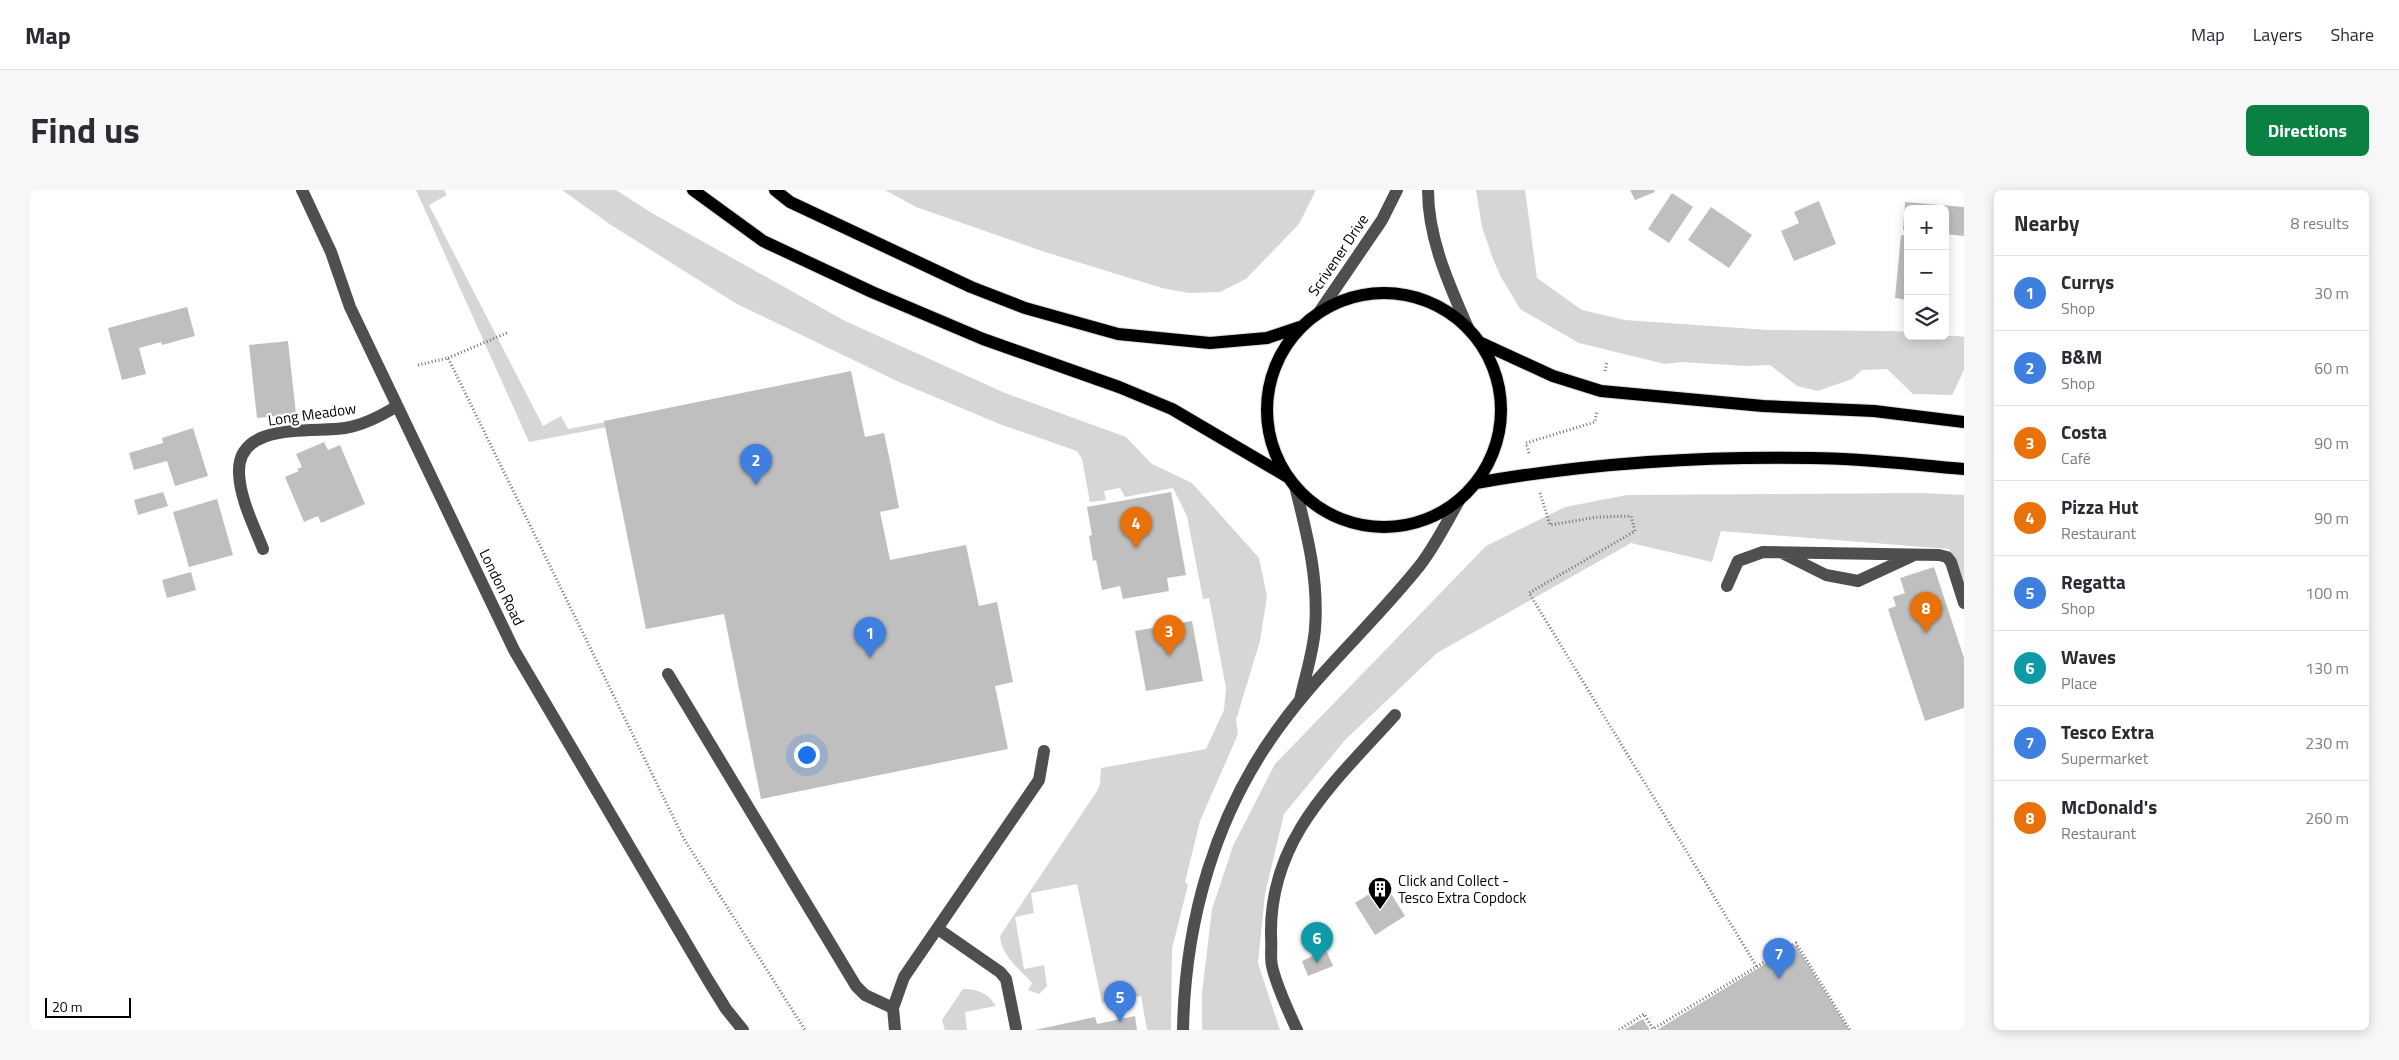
<!DOCTYPE html>
<html lang="en">
<head>
<meta charset="utf-8">
<style>
	body { margin:0; font-family:"Titillium Web",sans-serif; background:#f7f7f7; color:#2b2b33 }
	.controls { position:absolute; right:15px; top:15px; display:grid; overflow:hidden; border-radius:8px; box-shadow:0 2px 12px #0003 }
	.controls button { width:45px; height:45px; display:grid; place-items:center; padding:0; border:0; border-bottom:1px solid #e1e1e2; background:#fff; color:#2b2b33; font:25px sans-serif }
	.scale { position:absolute; left:15px; bottom:12px; width:86px; box-sizing:border-box; padding-left:5px; border:2px solid #000; border-top:0; font-size:14px; line-height:18px; white-space:nowrap; color:#000; -webkit-text-stroke:4px #fff; paint-order:stroke }
	.you { position:absolute; left:776px; top:564px; width:18px; height:18px; margin:-12px; border:4px solid #fff; border-radius:50%; background:#1a73e8; box-shadow:0 0 0 8px #1a73e833 }
	.badge { display:grid; place-items:center; width:32px; height:32px; border-radius:50%; background:#0b8043; color:#fff; font-size:16px; font-weight:700 }
	.pin { position:absolute; translate:-50% -41px; filter:drop-shadow(0 1px 2px #0008) }
	.pin::after { content:''; position:absolute; top:26px; width:18px; height:15px; background:inherit; clip-path:polygon(0 0,100% 0,50% 100%) }
	.list { margin:0; padding:0; list-style:none }
	h2 { display:flex; justify-content:space-between; align-items:center; height:65px; margin:0; padding:0 20px; font-size:21px }
	h2 small { font-size:16px; font-weight:400; color:#7c7c81 }
	.list li { display:grid; grid-template-columns:32px 1fr auto; gap:15px; align-items:center; box-sizing:border-box; height:75px; padding:0 20px; border-top:1px solid #e1e1e2 }
	.list b { display:block; font-size:19px; white-space:nowrap }
	.list p { margin:0; font-size:16px; white-space:nowrap; color:#7c7c81 }
	.list em { font-size:16px; font-style:normal; color:#7c7c81 }
	.icon { flex:none; width:28px; height:28px; fill:none; stroke:currentColor; stroke-width:2; stroke-linecap:round; stroke-linejoin:round }
	.map { position:relative; flex:none; width:1934px; height:840px; overflow:hidden; border-radius:8px }
	header { display:flex; align-items:center; gap:30px; box-sizing:border-box; height:70px; padding:0 25px; background:#fff; border-bottom:1px solid #e1e1e2 }
	header strong { font-size:24px }
	nav { display:flex; gap:28px; margin-inline-start:auto; font-size:18px }
	.intro { display:flex; align-items:center; justify-content:space-between; box-sizing:border-box; height:120px; padding:0 30px }
	h1 { margin:0; font-size:35px }
	.button { padding:12px 22px; border-radius:8px; background:#0b8043; color:#fff; font-size:18px; font-weight:700 }
	main { display:flex; gap:30px; padding:0 30px }
	aside { flex:1; background:#fff; border-radius:8px; box-shadow:0 2px 12px #0003 }
	.map>svg:first-child { display:block }
	.green { fill:#d6d6d6 }
	.building { fill:#bfbfbf }
	.lines { fill:none; stroke-linecap:round; stroke-linejoin:round }
	.major-casing { stroke:#dbdbdb; stroke-width:14 }
	.path { stroke:#717171; stroke-width:3; stroke-dasharray:1 2.5; stroke-linecap:butt }
	.minor { stroke:#4f4f4f; stroke-width:12 }
	.major { stroke:#000; stroke-width:12 }
	.labels { text-anchor:middle; dominant-baseline:central; stroke-width:4.5; stroke-linejoin:round; paint-order:stroke }
	.street-label { font-size:15px; fill:#000; stroke:#fff }
	.poi-label { font-size:15px; fill:#000; stroke:#fff; text-anchor:start }
</style>
</head>
<body>
<header>
<strong>Map</strong>
<nav><a>Map</a><a>Layers</a><a>Share</a></nav>
</header>
<div class="intro"><h1>Find us</h1><a class="button">Directions</a></div>
<main>
<div class="map">
<svg width="1934" height="840" viewBox="0 0 1934 840">
	<rect width="100%" height="100%" fill="#fff"/>
	<path class="green" d="M386,0H414L417,5L399,15L513,236L531,226L538,239L602,227L598,233L499,252Z
		M532,0H586L620,22L815,131L975,203L1096,247L1122,274L1162,293L1229,368L1237,406L1230,451L1206,530L1208,544L1170,631L1155,692L1158,695L1142,759L1141,840H1117L1111,806L1072,813L1047,694L1001,703L1004,723L985,727L994,779L1014,775L1017,796L1009,804L998,800L1002,793C990,779 971,766 970,746L1067,601L1070,594L1071,578L1176,559L1194,520L1196,498L1179,408L1173,409L1157,326L1143,298L1095,307L1090,298L1074,301L1076,310L1060,312L1052,269L1047,261L972,235L869,192L707,114L581,35Z
		M855,0H1286L1269,34L1216,89L1190,102L1159,103L1132,98L1015,62L886,17Z
		M1446,0H1495L1507,88L1552,120L1595,130L1738,140L1861,141L1878,142V146H1929L1934,147V180L1922,205L1883,204L1857,179L1832,180L1822,189L1788,201L1767,196L1740,175L1715,176L1651,172L1635,174L1549,153L1490,119L1471,87L1463,69L1452,37Z
		M1892,303L1934,305V396L1919,359L1691,341L1682,372L1601,353L1407,463L1315,550L1254,624L1235,704L1228,773L1250,840H1172V803L1182,719L1203,656L1245,574L1456,356L1535,317L1597,305Z
		M933,799C948,799 958,803 966,816L935,822L937,840H915L912,830Z"/>
	<path class="building" d="M1600,0H1624L1625,2L1605,10Z
		M1642,3L1663,17L1639,53L1618,39Z
		M1789,11L1806,54L1764,71L1751,41L1769,33L1764,22Z
		M1875,12L1934,17V46L1915,44V19H1878V41L1873,40Z
		M1681,17L1722,45L1699,78L1658,50Z
		M1871,45L1878,46V110L1865,108Z
		M157,117L165,146L132,155L131,152L109,158L116,184L92,190L78,138Z
		M258,151L266,224L227,228L219,155Z
		M821,181L835,247L854,243L860,271L869,318L850,322L860,370L936,355L949,416L967,412L983,492L965,496L978,559L731,609L694,424L616,439L574,231Z
		M163,238L178,286L145,296L137,271L104,280L99,263L133,253L132,248Z
		M294,252L298,260L310,255L335,314L291,333L288,326L274,332L255,287L269,281L267,279L272,277L266,264Z
		M133,302L138,316L108,325L104,310Z
		M1141,302L1156,385L1137,388L1139,401L1093,409L1090,396L1072,400L1066,370L1063,371L1059,346L1062,345L1057,317Z
		M187,309L203,365L159,377L143,322Z
		M1904,377L1934,468V518L1895,531L1858,419L1866,416L1863,407L1875,403L1870,388Z
		M161,382L166,400L137,408L132,390Z
		M1162,431L1173,491L1116,501L1105,441Z
		M1355,694L1375,726L1345,745L1325,713Z
		M1766,755L1819,840H1627L1653,824Z
		M1296,760L1303,776L1278,786L1272,771Z
		M1105,826L1107,840H1005L1065,827L1067,834Z
		M1613,829L1620,840H1594Z"/>
	<g class="lines">
		<defs>
			<path id="major" d="M663,0L733,51L842,102L953,149L1089,197L1142,219L1256,286
				M745,0L760,12L941,97L995,118L1088,144L1180,153L1237,148L1270,137
				M1237 220a117 117 0 1 1 234 0a117 117 0 1 1-234 0Z
				M1449,152L1523,186L1571,201L1733,216L1844,221L1934,232
				M1446,293C1558,273 1669,266 1782,268C1833,268 1884,275 1934,279"/>
		</defs>
		<use href="#major" class="major-casing"/>
		<path class="path" d="M418,168L479,142
			M388,175L418,168L654,649L775,840
			M1575,181L1577,172
			M1499,263L1496,253L1565,232L1567,221
			M1510,303L1520,335L1568,327L1601,326L1605,341L1499,403L1727,777
			M1589,840L1614,824L1623,839L1766,753L1820,840"/>
		<path class="minor" d="M272,0L301,62L320,117L484,460L678,790L696,819L713,840
			M1398,0C1398,49 1419,94 1438,138
			M1290,121L1352,30L1367,0
			M1265,296C1277,344 1289,389 1285,439C1283,463 1275,487 1270,510
			M233,359C224,336 210,309 209,283C207,231 282,243 315,238C334,235 351,226 367,216
			M1754,364L1796,385L1828,391L1882,366
			M1697,396L1708,371L1733,362L1909,365L1917,367L1921,372L1934,413
			M638,484L826,796L835,805L863,818
			M908,739L970,782L976,789L986,838
			M865,840L863,818L874,787L1009,590L1014,561
			M1153,840C1155,731 1185,624 1250,536C1292,478 1347,430 1391,374C1406,354 1418,330 1430,309
			M1267,840C1258,820 1247,798 1242,776C1240,767 1242,756 1241,746C1239,648 1305,592 1365,525"/>
		<use href="#major" class="major"/>
	</g>
	<defs>
		<symbol id="building-pin" viewBox="-11 -11 22 30"><path d="M0 17L-7.5 6A9.5 9.5 0 1 1 7.5 6Z" fill="#000" stroke="#fff"/><path d="M-4-6H4V6H1V3H-1V6H-4ZM-2.5-4.3h1.7v1.8h-1.7ZM.8-4.3h1.7v1.8H.8ZM-2.5-1h1.7V.8h-1.7ZM.8-1h1.7V.8H.8Z" fill="#fff"/></symbol>
	</defs>
	<g fill-rule="evenodd">
		<use href="#building-pin" x="1336" y="685" width="28" height="38"/>
	</g>
	<g class="labels">
		<g class="street-label">
			<text transform="translate(1308 65) rotate(-56)">Scrivener Drive</text>
			<text transform="translate(282 224) rotate(-8)">Long Meadow</text>
			<text transform="translate(472 397) rotate(64)">London Road</text>
		</g>
		<g class="poi-label">
			<text x="1368" y="690">Click and Collect -<tspan x="1368" dy="17">Tesco Extra Copdock</tspan></text>
		</g>
	</g>
</svg>
<div class="controls">
<button>+</button>
<button>−</button>
<button><svg class="icon" aria-label="layers" viewBox="0 0 24 24"><path d="M12 4l9 5-9 5-9-5zM3 14l9 5 9-5"/></svg></button>
</div>
<div class="scale">20 m</div>
<div class="you"></div>
<div class="pin badge" style="left:840px;top:468px;background:#3f7fe0">1</div>
<div class="pin badge" style="left:726px;top:295px;background:#3f7fe0">2</div>
<div class="pin badge" style="left:1139px;top:466px;background:#e8710a">3</div>
<div class="pin badge" style="left:1106px;top:358px;background:#e8710a">4</div>
<div class="pin badge" style="left:1090px;top:832px;background:#3f7fe0">5</div>
<div class="pin badge" style="left:1287px;top:773px;background:#0f9aa8">6</div>
<div class="pin badge" style="left:1749px;top:789px;background:#3f7fe0">7</div>
<div class="pin badge" style="left:1896px;top:443px;background:#e8710a">8</div>
</div>
<aside>
<h2>Nearby<small>8 results</small></h2>
<ul class="list">
<li><span class="badge" style="background:#3f7fe0">1</span><div><b>Currys</b><p>Shop</p></div><em>30 m</em></li>
<li><span class="badge" style="background:#3f7fe0">2</span><div><b>B&amp;M</b><p>Shop</p></div><em>60 m</em></li>
<li><span class="badge" style="background:#e8710a">3</span><div><b>Costa</b><p>Café</p></div><em>90 m</em></li>
<li><span class="badge" style="background:#e8710a">4</span><div><b>Pizza Hut</b><p>Restaurant</p></div><em>90 m</em></li>
<li><span class="badge" style="background:#3f7fe0">5</span><div><b>Regatta</b><p>Shop</p></div><em>100 m</em></li>
<li><span class="badge" style="background:#0f9aa8">6</span><div><b>Waves</b><p>Place</p></div><em>130 m</em></li>
<li><span class="badge" style="background:#3f7fe0">7</span><div><b>Tesco Extra</b><p>Supermarket</p></div><em>230 m</em></li>
<li><span class="badge" style="background:#e8710a">8</span><div><b>McDonald's</b><p>Restaurant</p></div><em>260 m</em></li>
</ul>
</aside>
</main>
</body>
</html>
